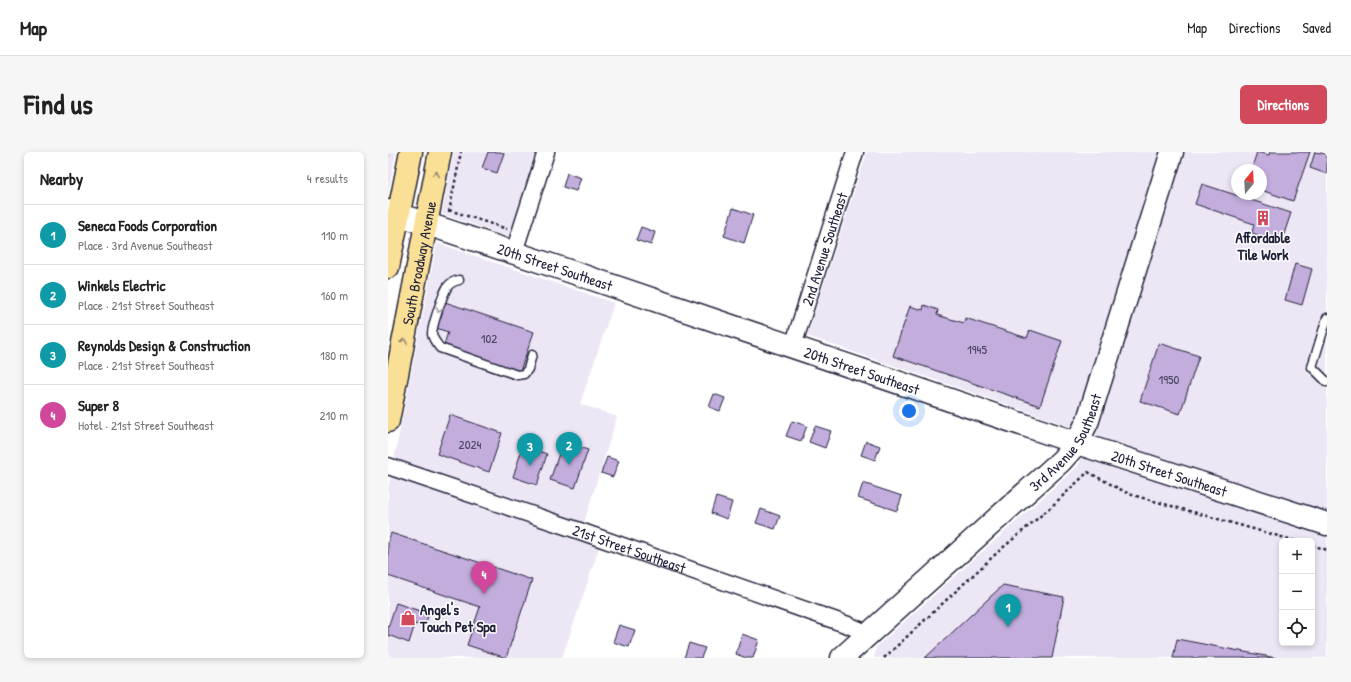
<!DOCTYPE html>
<html lang="en">
<head>
<meta charset="utf-8">
<style>
	body { margin:0; font-family:"Patrick Hand",sans-serif; background:#f6f6f6; color:#222 }
	.controls { position:absolute; right:12px; bottom:12px; display:grid; overflow:hidden; border-radius:6px; box-shadow:0 2px 6px #0003 }
	.controls button { width:36px; height:36px; display:grid; place-items:center; padding:0; border:0; border-bottom:1px solid #e0e0e0; background:#fff; color:#222; font:20px sans-serif }
	.compass { position:absolute; left:843px; top:12px; width:36px; height:36px; border-radius:50%; background:#fff; box-shadow:0 2px 6px #0003; rotate:18deg }
	.you { position:absolute; left:521px; top:259px; width:14px; height:14px; margin:-10px; border:3px solid #fff; border-radius:50%; background:#1a73e8; box-shadow:0 0 0 6px #1a73e833 }
	.badge { display:grid; place-items:center; width:26px; height:26px; border-radius:50%; background:#d1495b; color:#fff; font-size:13px; font-weight:700 }
	.pin { position:absolute; translate:-50% -33px; filter:drop-shadow(0 1px 2px #0008) }
	.pin::after { content:''; position:absolute; top:21px; width:14px; height:12px; background:inherit; clip-path:polygon(0 0,100% 0,50% 100%) }
	.list { margin:0; padding:0; list-style:none }
	h2 { display:flex; justify-content:space-between; align-items:center; height:52px; margin:0; padding:0 16px; font-size:17px }
	h2 small { font-size:13px; font-weight:400; color:#767676 }
	.list li { display:grid; grid-template-columns:26px 1fr auto; gap:12px; align-items:center; box-sizing:border-box; height:60px; padding:0 16px; border-top:1px solid #e0e0e0 }
	.list b { display:block; font-size:15px; white-space:nowrap }
	.list p { margin:0; font-size:13px; white-space:nowrap; color:#767676 }
	.list em { font-size:13px; font-style:normal; color:#767676 }
	.icon { flex:none; width:22px; height:22px; fill:none; stroke:currentColor; stroke-width:2; stroke-linecap:round; stroke-linejoin:round }
	.map { position:relative; flex:none; width:939px; height:506px; overflow:hidden; border-radius:6px }
	header { display:flex; align-items:center; gap:24px; box-sizing:border-box; height:56px; padding:0 20px; background:#fff; border-bottom:1px solid #e0e0e0 }
	header strong { font-size:19px }
	nav { display:flex; gap:22px; margin-inline-start:auto; font-size:14px }
	.intro { display:flex; align-items:center; justify-content:space-between; box-sizing:border-box; height:96px; padding:0 24px }
	h1 { margin:0; font-size:28px }
	.button { padding:10px 18px; border-radius:6px; background:#d1495b; color:#fff; font-size:14px; font-weight:700 }
	main { display:flex; gap:24px; padding:0 24px }
	aside { flex:1; background:#fff; border-radius:6px; box-shadow:0 2px 6px #0003 }
	.map>svg:first-child { display:block }
	.built { fill:#ede6f5; fill-rule:evenodd }
	.building { fill:#c2addd; stroke:#22223b }
	.lines { fill:none; stroke-linecap:round; stroke-linejoin:round }
	.lane-casing { stroke:#22223b; stroke-width:11 }
	.street-casing { stroke:#22223b; stroke-width:19 }
	.secondary-casing { stroke:#22223b; stroke-width:25 }
	.primary-casing { stroke:#22223b; stroke-width:25 }
	.path { stroke:#22223b; stroke-width:2.5; stroke-dasharray:3 3; stroke-linecap:butt }
	.lane { stroke:#fff; stroke-width:8 }
	.street { stroke:#fff; stroke-width:16 }
	.secondary { stroke:#fff; stroke-width:22 }
	.primary { stroke:#fadf96; stroke-width:22 }
	.oneway { stroke:#8e8068 }
	.oneway2 { stroke:#9c9ca7 }
	.labels { text-anchor:middle; dominant-baseline:central; stroke-width:3; stroke-linejoin:round; paint-order:stroke }
	.number-label { font-size:13px; fill:#4a4564 }
	.poi-label { font-size:15px; font-weight:bold; fill:#22223b; stroke:#fff }
	.street-label { font-size:15px; fill:#22223b; stroke:#fff }
</style>
</head>
<body>
<header>
<strong>Map</strong>
<nav><a>Map</a><a>Directions</a><a>Saved</a></nav>
</header>
<div class="intro"><h1>Find us</h1><a class="button">Directions</a></div>
<main>
<aside>
<h2>Nearby<small>4 results</small></h2>
<ul class="list">
<li><span class="badge" style="background:#0f9aa8">1</span><div><b>Seneca Foods Corporation</b><p>Place · 3rd Avenue Southeast</p></div><em>110 m</em></li>
<li><span class="badge" style="background:#0f9aa8">2</span><div><b>Winkels Electric</b><p>Place · 21st Street Southeast</p></div><em>160 m</em></li>
<li><span class="badge" style="background:#0f9aa8">3</span><div><b>Reynolds Design &amp; Construction</b><p>Place · 21st Street Southeast</p></div><em>180 m</em></li>
<li><span class="badge" style="background:#d1479c">4</span><div><b>Super 8</b><p>Hotel · 21st Street Southeast</p></div><em>210 m</em></li>
</ul>
</aside>
<div class="map">
<svg width="939" height="506" viewBox="0 0 939 506">
	<rect width="100%" height="100%" fill="#fff"/>
	<filter id="ink" filterUnits="userSpaceOnUse"><feTurbulence type="fractalNoise" baseFrequency=".025" numOctaves="2"/><feDisplacementMap in="SourceGraphic" scale="8" xChannelSelector="R" yChannelSelector="G"/><feConvolveMatrix kernelMatrix="1 2 1 2 8 2 1 2 1" color-interpolation-filters="sRGB"/></filter>
	<g filter="url(#ink)">
		<path class="built" d="M0,0H8L0,42Z
			M66,0H158L130,88L54,62Z
			M479,0H939V506H486L488,495L689,315L708,283L419,184ZM849,18H873V42H849ZM894,389H924V491H894Z
			M49,91L226,151L192,252L229,265L193,380L214,387L174,506H0V338Z"/>
		<path class="building" d="M100,0H112L116,1L109,21L94,16Z
			M869,0L881,3L882,0H922L905,49L873,38V18H863Z
			M927,0L939,2V22L922,16Z
			M179,21L193,26L188,39L175,35Z
			M814,32L903,61L893,91L864,81L866,72L807,52Z
			M345,56L365,63L356,91L336,84Z
			M253,75L267,80L263,93L248,88Z
			M907,112L924,117L914,153L897,148Z
			M57,150L146,180L132,219L56,193L60,180L48,176Z
			M536,153L550,158L549,163L576,171L577,166L639,186L642,178L674,189L652,254L505,204L522,154L535,158Z
			M771,191L811,204L792,262L752,249Z
			M326,242L337,246L332,259L321,255Z
			M62,263L114,281L101,320L49,302Z
			M404,269L419,274L413,289L398,284Z
			M427,274L443,279L437,296L421,290Z
			M478,289L492,294L487,308L473,303Z
			M175,290L200,298L187,336L162,328Z
			M135,294L159,302L149,333L125,325Z
			M219,305L231,309L225,325L213,321Z
			M475,331L514,344L509,359L470,346Z
			M328,345L344,350L339,367L323,361Z
			M373,357L392,364L387,377L368,371Z
			M3,381L144,428L118,506L79,493L92,455L0,424V390Z
			M615,433L676,445L664,506H537Z
			M8,451L41,462L36,475L27,472L21,491L0,483V476Z
			M231,473L247,478L241,495L225,490Z
			M354,482L371,488L365,506H358L348,502Z
			M789,487L888,506H785Z
			M301,491L317,496L313,506H296Z"/>
		<g class="lines">
			<defs>
				<path id="lane" d="M71,128C67,129 63,130 60,134C55,141 44,174 44,182C45,188 49,192 52,196L129,223L136,222L140,217L144,203
					M939,166L924,215L939,230"/>
				<g id="street">
					<path d="M126,100L158,0"/>
					<path id="s1" d="M405,194L467,0"/>
					<path id="s2" d="M0,314L189,378L460,473L481,482"/>
				</g>
				<g id="secondary">
					<path id="s3" d="M0,59L172,116L689,291L939,372"/>
					<path id="s4" d="M454,506L673,309L689,291L700,268L784,0"/>
				</g>
				<g id="primary">
					<path d="M0,115L23,0"/>
					<path id="s5" d="M0,269L52,0"/>
				</g>
			</defs>
			<use href="#lane" class="lane-casing"/>
			<use href="#street" class="street-casing"/>
			<use href="#secondary" class="secondary-casing"/>
			<use href="#primary" class="primary-casing"/>
			<path class="path" d="M0,4L1,0
				M61,58L119,77
				M61,60L73,0
				M924,393L939,398
				M496,506L611,399L663,355L700,320L741,342L908,389"/>
			<use href="#lane" class="lane"/>
			<use href="#street" class="street"/>
			<use href="#secondary" class="secondary"/>
			<use href="#primary" class="primary"/>
		</g>
		<defs><path id="oneway-chevron" d="M-2-3.5L2.5 0L-2 3.5" fill="none" stroke-width="1.6" stroke-linecap="round" stroke-linejoin="round"/></defs>
		<g class="oneway">
			<use href="#oneway-chevron" transform="translate(48 22) rotate(-79)"/>
			<use href="#oneway-chevron" transform="translate(16 189) rotate(-79)"/>
		</g>
		<use class="oneway2" href="#oneway-chevron" transform="translate(51 158) rotate(108)"/>
	</g>
	<defs>
		<symbol id="building-bare" viewBox="-9 -9 18 18"><path d="M-4-6H4V6H1V3H-1V6H-4ZM-2.5-4.3h1.7v1.8h-1.7ZM.8-4.3h1.7v1.8H.8ZM-2.5-1h1.7V.8h-1.7ZM.8-1h1.7V.8H.8Z" fill="#d1495b" stroke="#fff" stroke-width="2.5" paint-order="stroke"/></symbol>
		<symbol id="shop-bare" viewBox="-9 -9 18 18"><path d="M-5-2.5h2.3a2.7 3.5 0 0 1 5.4 0H5L5.5 6h-11ZM-1.5-2.5h3a1.5 2.3 0 0 0-3 0Z" fill="#d1495b" stroke="#fff" stroke-width="2.5" paint-order="stroke"/></symbol>
	</defs>
	<g fill-rule="evenodd">
		<use href="#building-bare" x="864" y="55" width="22" height="22"/>
		<use href="#shop-bare" x="9" y="455" width="22" height="22"/>
	</g>
	<g class="labels">
		<g class="number-label">
			<text x="101" y="186">102</text>
			<text x="589" y="197">1945</text>
			<text x="781" y="227">1950</text>
			<text x="82" y="292">2024</text>
		</g>
		<g class="poi-label">
			<text x="875" y="85">Affordable<tspan x="875" dy="17">Tile Work</tspan></text>
			<text x="32" y="457" text-anchor="start">Angel's<tspan x="32" dy="17">Touch Pet Spa</tspan></text>
		</g>
		<g class="street-label">
			<text stroke="none"><textPath href="#s1" startOffset="102">2nd Avenue Southeast</textPath></text>
			<text stroke="none"><textPath href="#s5" startOffset="161">South Broadway Avenue</textPath></text>
			<text stroke="none"><textPath href="#s3" startOffset="176">20th Street Southeast</textPath></text>
			<text stroke="none"><textPath href="#s3" startOffset="500">20th Street Southeast</textPath></text>
			<text stroke="none"><textPath href="#s4" startOffset="313">3rd Avenue Southeast</textPath></text>
			<text stroke="none"><textPath href="#s3" startOffset="824">20th Street Southeast</textPath></text>
			<text stroke="none"><textPath href="#s2" startOffset="255">21st Street Southeast</textPath></text>
		</g>
	</g>
</svg>
<div class="controls">
<button>+</button>
<button>−</button>
<button><svg class="icon" aria-label="locate" viewBox="0 0 24 24"><circle cx="12" cy="12" r="6"/><path d="M12 2v4M12 18v4M2 12h4M18 12h4"/></svg></button>
</div>
<svg class="compass" viewBox="-18 -18 36 36"><path d="M0-13l5 13h-10z" fill="#e53935"/><path d="M0 13l5-13h-10z" fill="#767676"/></svg>
<div class="you"></div>
<div class="pin badge" style="left:620px;top:475px;background:#0f9aa8">1</div>
<div class="pin badge" style="left:181px;top:313px;background:#0f9aa8">2</div>
<div class="pin badge" style="left:142px;top:314px;background:#0f9aa8">3</div>
<div class="pin badge" style="left:96px;top:442px;background:#d1479c">4</div>
</div>
</main>
</body>
</html>
